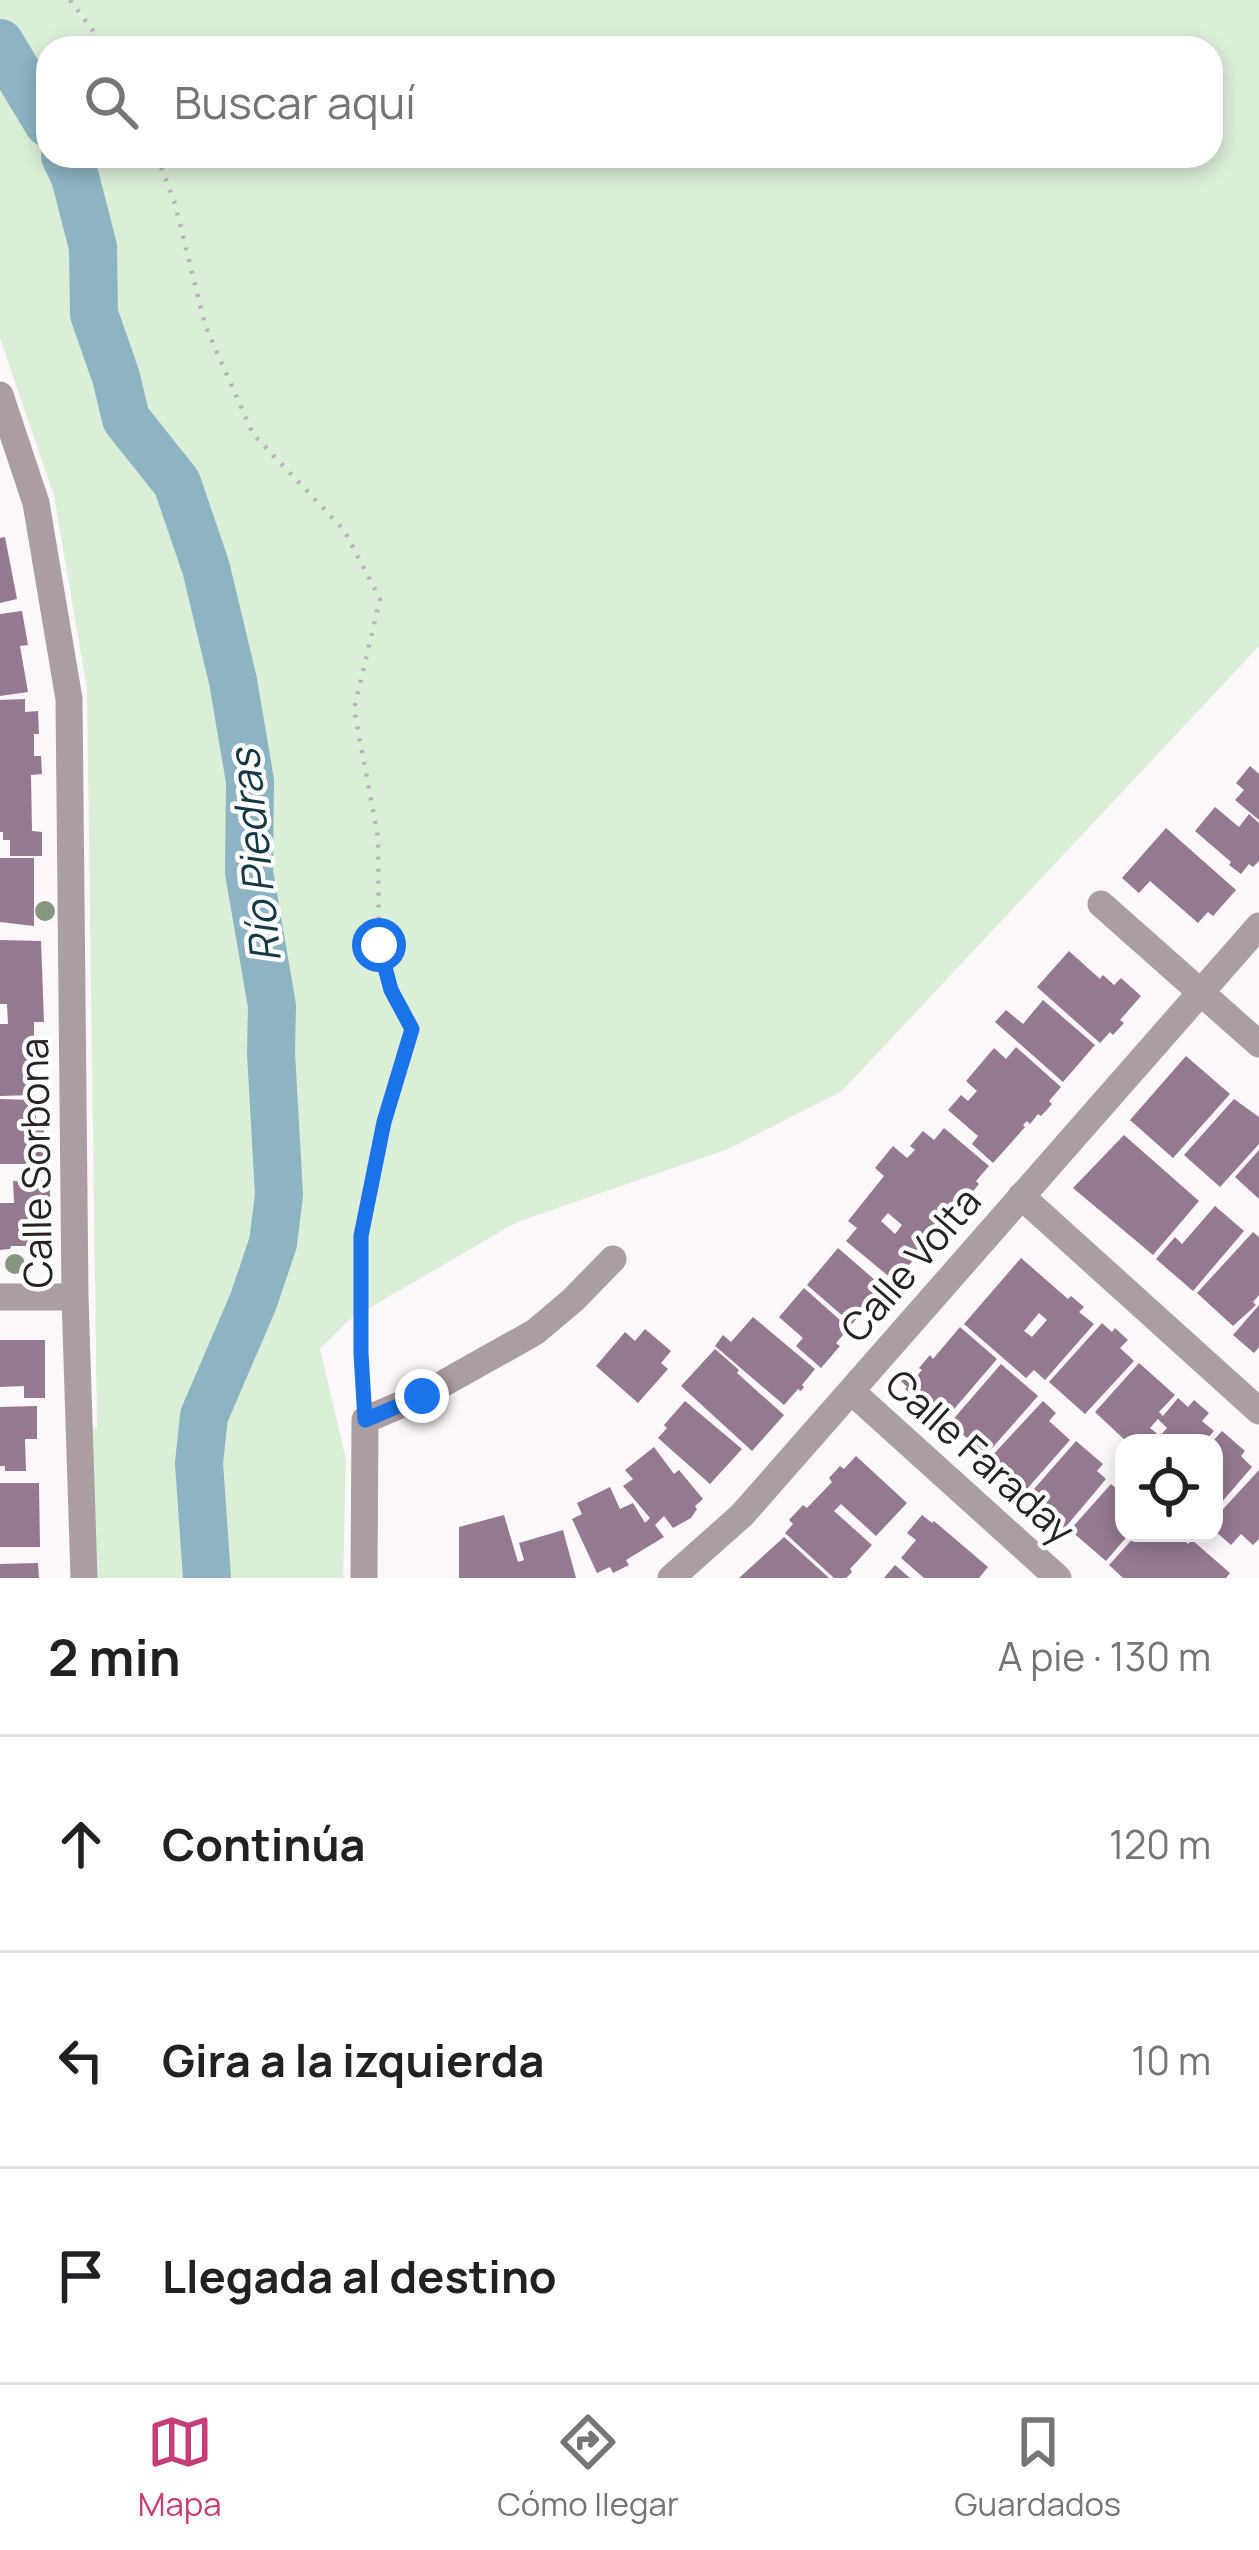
<!DOCTYPE html>
<html lang="es">
<head>
<meta charset="utf-8">
<style>
	body { margin:0; font-family:Manrope,sans-serif; background:#f6f6f6; color:#202124 }
	.controls { position:absolute; right:36px; bottom:36px; display:grid; overflow:hidden; border-radius:24px; box-shadow:0 6px 18px #0003 }
	.controls button { width:108px; height:108px; display:grid; place-items:center; padding:0; border:0; border-bottom:3px solid #e0e0e0; background:#fff; color:#202124; font:60px sans-serif }
	.stop { position:absolute; width:36px; height:36px; margin:-27px; border:9px solid #1a73e8; border-radius:50%; background:#fff }
	.stop.end { background:#1a73e8; border-color:#fff; box-shadow:0 3px 12px #0008 }
	.list { margin:0; padding:0; list-style:none }
	h2 { display:flex; justify-content:space-between; align-items:center; height:156px; margin:0; padding:0 48px; font-size:51px }
	h2 small { font-size:39px; font-weight:400; color:#757577 }
	.list li { display:grid; grid-template-columns:78px 1fr auto; gap:36px; align-items:center; box-sizing:border-box; height:216px; padding:0 48px; border-top:3px solid #e0e0e0 }
	.list b { display:block; font-size:45px; white-space:nowrap }
	.list em { font-size:39px; font-style:normal; color:#757577 }
	.icon { flex:none; width:66px; height:66px; fill:none; stroke:currentColor; stroke-width:2; stroke-linecap:round; stroke-linejoin:round }
	.map { position:relative; flex:none; width:1259px; height:1578px; overflow:hidden }
	.search { position:absolute; background:#fff; box-shadow:0 6px 18px #0003; left:36px; right:36px; top:36px; height:132px; display:flex; align-items:center; gap:30px; box-sizing:border-box; padding:0 42px; border-radius:36px; color:#757577; font-size:45px }
	.sheet { height:804px; background:#fff }
	nav { display:flex; justify-content:space-around; align-items:center; box-sizing:border-box; height:168px; border-top:3px solid #e0e0e0; background:#fff; font-size:33px; color:#757577 }
	nav a { display:grid; justify-items:center; gap:6px }
	nav .on { color:#c63d77 }
	.map>svg:first-child { display:block }
	.green { fill:#dbeed8; fill-rule:evenodd }
	.lines { fill:none; stroke-linecap:round; stroke-linejoin:round }
	.river { stroke:#8cb4c2; stroke-width:48 }
	.building { fill:#947991; fill-rule:evenodd }
	.path { stroke:#bab3b9; stroke-width:4.5; stroke-dasharray:3 9; stroke-linecap:butt }
	.minor { stroke:#aa9da3; stroke-width:27 }
	.tree { fill:#849580 }
	.route { stroke:#1a73e8; stroke-width:15 }
	.labels { text-anchor:middle; dominant-baseline:central; stroke-width:9; stroke-linejoin:round; paint-order:stroke }
	.street-label { font-size:39px; fill:#292028; stroke:#fff }
	.water-label { font-size:42px; font-style:italic; fill:#143844; stroke:#fff }
</style>
</head>
<body>
<div class="map">
<svg width="1259" height="1578" viewBox="0 0 1259 1578">
	<rect width="100%" height="100%" fill="#fcf7fb"/>
	<path class="green" d="M0,0H1259V646L842,1091L728,1149L517,1222L349,1320L320,1349L346,1459L343,1578H89L91,1430L97,1428L87,689L54,496L0,338ZM48,48H1211V156H48Z"/>
	<g class="lines">
		<path class="river" d="M0,43L48,123
			M65,156L75,177L93,247L94,314L116,377L126,419L177,483L206,568L233,681L250,781L249,872L272,1006L271,1053L279,1195L273,1243L253,1302L204,1416L199,1463L207,1578"/>
	</g>
	<path class="building" d="M5,537L17,599L0,603V538Z
		M22,611L28,645L20,646L28,692L0,696V614Z
		M25,699V712L38,711L39,734H34V756H41L42,774L31,775L32,831L42,832V856H10V840H3V832H0V700Z
		M1250,766L1259,774V820L1235,800L1244,790L1236,783Z
		M1215,807L1239,827L1249,814L1259,823V861L1253,867L1249,864L1241,874L1229,865L1231,862L1195,831Z
		M1166,828L1236,890L1213,916L1208,912L1198,923L1150,881L1139,893L1122,878Z
		M0,858H34V926L0,922Z
		M0,940L41,941L44,1022H34V1095L0,1096V1024H8L7,1004H0Z
		M1069,951L1100,979L1103,975L1114,985L1121,978L1141,996L1120,1020L1124,1023L1113,1035L1110,1032L1100,1043L1037,987Z
		M1043,1000L1095,1045L1063,1082L995,1022L1006,1010L1023,1024Z
		M1016,1047L1061,1087L1049,1101L1052,1104L1041,1116L1038,1114L1030,1124L1027,1121L1023,1125L1025,1127L993,1163L972,1144L978,1136L948,1110L961,1095L968,1101L977,1091L966,1081L994,1048L1006,1059Z
		M1186,1056L1230,1094L1173,1158L1130,1120Z
		M0,1099L36,1100V1130H44V1164H0Z
		M1234,1099L1259,1117V1144L1220,1187L1184,1155Z
		M944,1128L989,1166L976,1181L979,1184L969,1196L965,1193L956,1201L953,1205L955,1207L942,1222L944,1224L934,1236L931,1233L914,1253L917,1256L907,1267L904,1265L892,1279L846,1241L857,1228L848,1221L884,1176L875,1168L893,1146L907,1158L915,1150L910,1146L923,1131L934,1140ZM888,1213L902,1225L895,1234L881,1221Z
		M1124,1135L1199,1201L1153,1255L1073,1188Z
		M1259,1150V1199L1235,1177Z
		M50,1180V1204L43,1205V1246H11L10,1249L0,1250V1203H14L13,1181Z
		M1215,1206L1244,1231L1193,1291L1156,1259L1175,1237L1182,1244Z
		M1253,1232L1259,1237V1295L1253,1302L1256,1305L1233,1326L1197,1293Z
		M838,1248L883,1287L852,1324L807,1285Z
		M1021,1258L1068,1299L1071,1296L1084,1307L1079,1312L1094,1324L1045,1380L1034,1370L1026,1378L964,1324ZM1039,1313L1047,1320L1032,1337L1024,1331Z
		M804,1288L849,1328L836,1343L840,1346L821,1368L796,1346L803,1338L779,1317Z
		M1259,1305V1347L1254,1353L1233,1335Z
		M753,1317L815,1369L802,1385L804,1387L801,1391L798,1389L784,1405L715,1346L723,1335L731,1342Z
		M1102,1323L1112,1332L1115,1328L1128,1340L1120,1348L1134,1361L1085,1414L1049,1382Z
		M960,1327L997,1359L943,1422L934,1414L930,1418L915,1405L919,1401L905,1389L907,1387L901,1381L909,1373L915,1378L922,1370L919,1368L930,1355L933,1359Z
		M645,1329L671,1351L661,1363L668,1369L638,1403L596,1366L625,1332L635,1341Z
		M0,1340H45V1398H24V1386L0,1387Z
		M715,1349L739,1370L737,1373L784,1415L752,1451L681,1386Z
		M1139,1363L1175,1395L1159,1412L1163,1416L1178,1398L1188,1407L1194,1400L1209,1413L1202,1421L1214,1431L1203,1443H1139L1143,1438L1137,1434L1128,1443L1095,1412ZM1158,1419L1167,1428L1160,1436L1150,1428Z
		M1001,1364L1038,1396L986,1455L950,1423Z
		M685,1401L742,1449L710,1484L658,1438L667,1428L664,1425Z
		M1043,1401L1056,1413L1049,1421L1070,1440L1026,1490L1016,1482L1014,1485L989,1459Z
		M37,1406V1439H25L26,1471H5V1466H0V1407Z
		M1222,1431L1245,1451L1241,1456L1252,1467L1214,1511V1443H1211Z
		M1076,1441L1103,1464L1097,1471L1106,1479L1064,1529L1029,1499L1036,1491L1034,1489Z
		M654,1447L674,1474L679,1470L703,1499L695,1506L697,1509L691,1518L673,1528L664,1516L655,1525L664,1537L626,1560L629,1565L613,1573L610,1567L597,1573L572,1519L582,1514L577,1503L610,1487L620,1509L633,1503L645,1523L650,1518L623,1486L633,1479L625,1470Z
		M856,1456L907,1503L876,1536L841,1504L834,1511L872,1545L850,1569L852,1572L846,1578H834L785,1533L793,1524L789,1520L803,1505L807,1508L832,1482L829,1478L840,1466L844,1469Z
		M1259,1470V1539L1253,1545L1241,1534L1231,1545L1214,1530V1519Z
		M0,1483H39L40,1547H0Z
		M1111,1484L1124,1495V1533H1130L1106,1561L1070,1530Z
		M504,1515L518,1562L524,1560L519,1543L563,1530L576,1578H459V1527Z
		M922,1515L932,1523L934,1521L988,1567L979,1578H924L901,1558L916,1540L907,1533Z
		M1138,1533H1176L1188,1544L1192,1540L1230,1573L1226,1578H1123L1109,1565Z
		M784,1537L829,1578H739Z
		M38,1563L39,1578H0V1564Z
		M895,1565L910,1578H884Z"/>
	<g class="lines">
		<path class="path" d="M70,0L106,48
			M157,156L175,204L205,325L253,434L344,530L380,599L354,709L378,837L379,945L391,990L412,1029L384,1122L361,1236L363,1390"/>
		<path class="minor" d="M0,395L36,503L69,699L75,1297L84,1578
			M1101,904L1259,1044
			M1021,1196L1259,1411
			M0,1297H75
			M851,1391L1058,1578
			M364,1578L365,1420L421,1396L535,1332L573,1300L613,1259
			M671,1578L742,1515L1259,926"/>
	</g>
	<g class="tree">
		<circle cx="45" cy="911" r="10"/>
		<circle cx="15" cy="1264" r="10"/>
	</g>
	<g class="lines">
		<path class="route" d="M379,945L391,990L412,1029L384,1122L361,1236V1353L365,1420L422,1396"/>
	</g>
	<g class="labels">
		<g class="street-label">
			<text transform="translate(35 1163) rotate(-91)">Calle Sorbona</text>
			<text transform="translate(910 1264) rotate(-49)">Calle Volta</text>
			<text transform="translate(981 1456) rotate(42)">Calle Faraday</text>
		</g>
		<g class="water-label">
			<text transform="translate(254 856) rotate(-96)">Río Piedras</text>
		</g>
	</g>
</svg>
<div class="controls">
<button><svg class="icon" aria-label="locate" viewBox="0 0 24 24"><circle cx="12" cy="12" r="6"/><path d="M12 2v4M12 18v4M2 12h4M18 12h4"/></svg></button>
</div>
<div class="stop" style="left:379px;top:945px"></div>
<div class="stop end" style="left:422px;top:1396px"></div>
<div class="search"><svg class="icon" aria-label="search" viewBox="0 0 24 24"><circle cx="10" cy="10" r="6"/><path d="M15 15l6 6"/></svg>Buscar aquí</div>
</div>
<section class="sheet">
<h2>2 min<small>A pie · 130 m</small></h2>
<ul class="list">
<li><svg class="icon" aria-label="ahead" viewBox="0 0 24 24"><path d="M12 20V5M6 11l6-6 6 6"/></svg><div><b>Continúa</b></div><em>120 m</em></li>
<li><svg class="icon" aria-label="left" viewBox="0 0 24 24"><path d="M17 20v-9H6M10 6l-5 5 5 5"/></svg><div><b>Gira a la izquierda</b></div><em>10 m</em></li>
<li><svg class="icon" aria-label="arrive" viewBox="0 0 24 24"><path d="M6 21V4h12l-3 4 3 4H6"/></svg><div><b>Llegada al destino</b></div></li>
</ul>
</section>
<nav>
<a class="on"><svg class="icon" aria-label="map" viewBox="0 0 24 24"><path d="M3 6l6-2 6 2 6-2v14l-6 2-6-2-6 2zM9 4v14M15 6v14"/></svg>Mapa</a>
<a><svg class="icon" aria-label="directions" viewBox="0 0 24 24"><path d="M12 3l9 9-9 9-9-9zM9 14v-3h6M13 9l2 2-2 2"/></svg>Cómo llegar</a>
<a><svg class="icon" aria-label="saved" viewBox="0 0 24 24"><path d="M7 4h10v16l-5-4-5 4z"/></svg>Guardados</a>
</nav>
</body>
</html>
